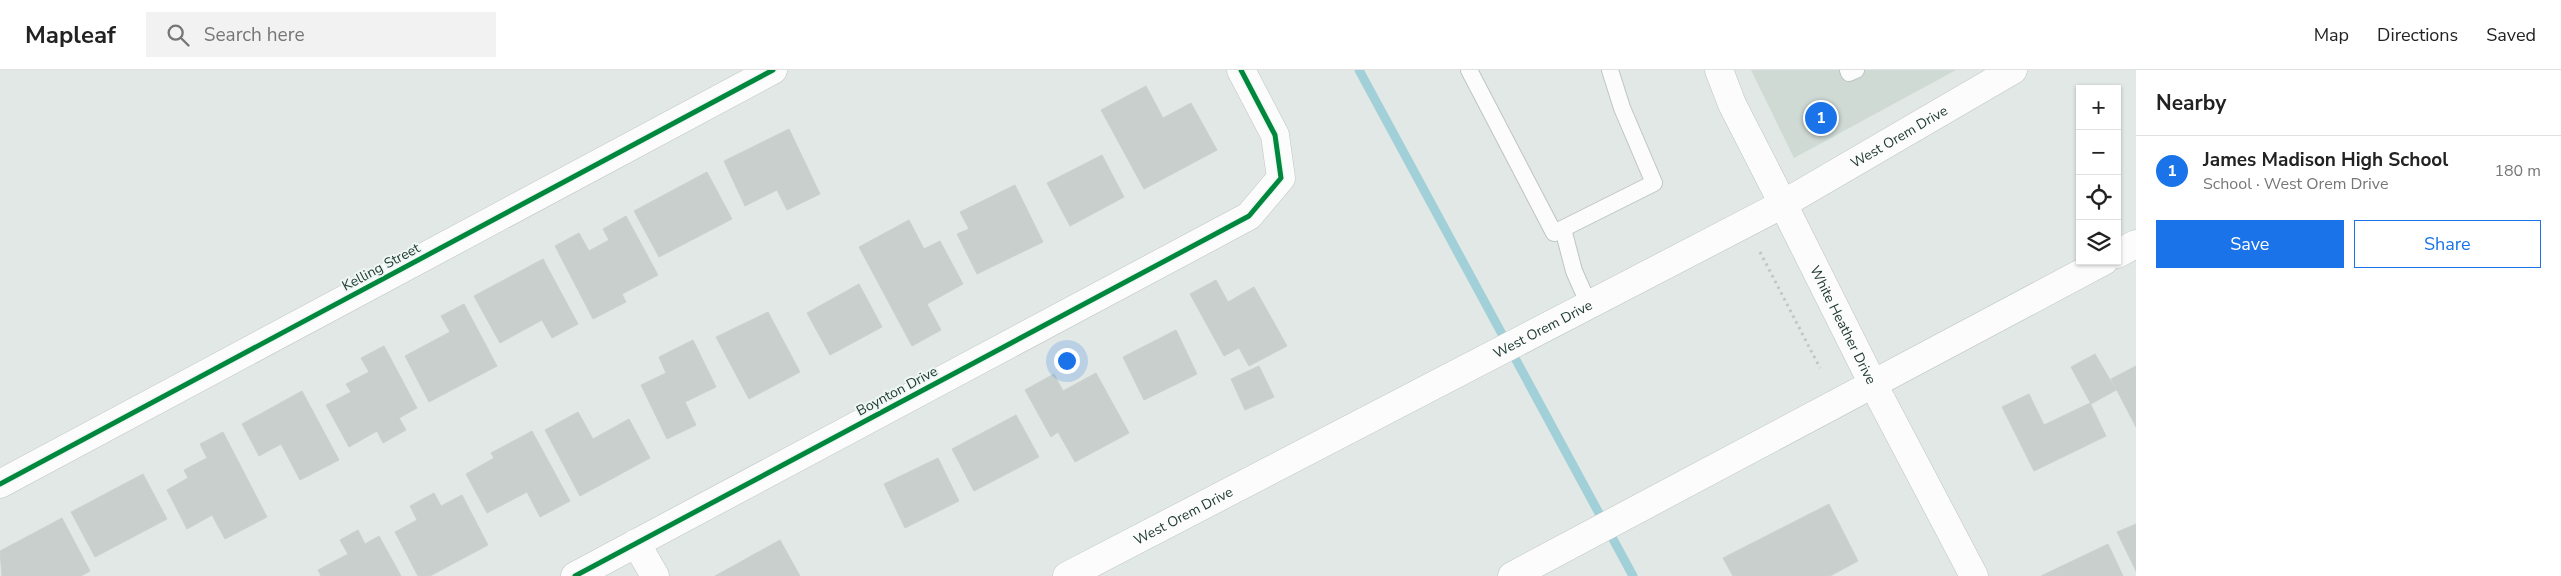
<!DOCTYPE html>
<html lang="en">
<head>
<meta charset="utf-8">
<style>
	body { margin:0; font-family:"Nunito Sans",sans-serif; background:#f2f2f2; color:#222 }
	.controls { position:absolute; right:15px; top:15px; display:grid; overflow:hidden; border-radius:0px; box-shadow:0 1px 4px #0004 }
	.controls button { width:45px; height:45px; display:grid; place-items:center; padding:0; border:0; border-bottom:1px solid #e0e0e0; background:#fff; color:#222; font:25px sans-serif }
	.you { position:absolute; left:1066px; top:290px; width:18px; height:18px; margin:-12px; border:4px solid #fff; border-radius:50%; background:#1a73e8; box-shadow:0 0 0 8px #1a73e833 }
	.badge { display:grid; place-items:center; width:32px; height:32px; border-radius:50%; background:#1a73e8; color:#fff; font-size:16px; font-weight:700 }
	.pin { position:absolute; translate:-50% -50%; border:2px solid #fff; box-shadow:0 1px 5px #0006 }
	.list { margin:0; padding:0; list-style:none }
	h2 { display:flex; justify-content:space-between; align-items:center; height:65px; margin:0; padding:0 20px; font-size:21px }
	h2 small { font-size:16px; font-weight:400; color:#767676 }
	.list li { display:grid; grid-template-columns:32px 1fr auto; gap:15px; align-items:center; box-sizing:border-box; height:70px; padding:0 20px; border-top:1px solid #e0e0e0 }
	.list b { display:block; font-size:19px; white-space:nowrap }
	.list p { margin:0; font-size:16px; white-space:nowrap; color:#767676 }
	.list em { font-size:16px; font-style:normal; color:#767676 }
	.actions { display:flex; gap:10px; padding:15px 20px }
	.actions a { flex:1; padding:11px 0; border:1px solid #1a73e8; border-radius:0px; text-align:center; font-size:18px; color:#1a73e8 }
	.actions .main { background:#1a73e8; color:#fff }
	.icon { flex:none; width:28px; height:28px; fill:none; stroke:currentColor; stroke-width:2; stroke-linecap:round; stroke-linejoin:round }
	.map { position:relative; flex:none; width:2136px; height:506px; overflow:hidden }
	header { display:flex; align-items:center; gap:30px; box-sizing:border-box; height:70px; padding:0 25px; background:#fff; border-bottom:1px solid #e0e0e0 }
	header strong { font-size:24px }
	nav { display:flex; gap:28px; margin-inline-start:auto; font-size:18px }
	.search { width:350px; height:45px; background:#f2f2f2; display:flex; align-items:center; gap:12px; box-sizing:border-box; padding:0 18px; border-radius:0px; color:#767676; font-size:19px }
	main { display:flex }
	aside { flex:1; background:#fff }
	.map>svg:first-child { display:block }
	.built { fill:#cfdad5 }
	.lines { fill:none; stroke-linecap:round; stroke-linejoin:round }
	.stream { stroke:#a1d0d8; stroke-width:9 }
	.building { fill:#c9cfcd; stroke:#cbd1ce }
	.service-casing { stroke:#bfc5c2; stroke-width:18 }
	.minor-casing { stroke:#bfc5c2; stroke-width:29 }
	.tertiary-casing { stroke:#bfc5c2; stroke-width:29 }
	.secondary-casing { stroke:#bec6c3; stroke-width:29 }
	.path { stroke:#bfc8c4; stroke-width:3; stroke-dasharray:2.5 4; stroke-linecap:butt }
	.service { stroke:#fbfcfb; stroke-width:16 }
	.minor { stroke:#fbfcfb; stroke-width:28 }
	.tertiary { stroke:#fbfcfb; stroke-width:28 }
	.secondary { stroke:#fbfcfb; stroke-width:28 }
	.cycleway-casing { stroke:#eff7f4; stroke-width:8 }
	.cycleway { stroke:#00873e; stroke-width:5 }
	.labels { text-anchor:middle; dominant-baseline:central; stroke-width:4; stroke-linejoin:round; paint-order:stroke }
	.street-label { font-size:14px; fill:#203b34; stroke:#eff7f4 }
</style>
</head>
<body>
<header>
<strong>Mapleaf</strong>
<div class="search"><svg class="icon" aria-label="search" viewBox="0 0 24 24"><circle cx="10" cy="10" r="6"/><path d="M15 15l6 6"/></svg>Search here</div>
<nav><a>Map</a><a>Directions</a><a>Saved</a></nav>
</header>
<main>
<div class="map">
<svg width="2136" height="506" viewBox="0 0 2136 506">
	<rect width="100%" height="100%" fill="#e2e8e5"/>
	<path class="built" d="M1751,0H1956L1794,88Z"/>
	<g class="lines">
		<path class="stream" d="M1359,0L1633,506"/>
	</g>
	<path class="building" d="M1146,16L1163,48L1191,33L1217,80L1144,119L1101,40Z
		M789,59L820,124L787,140L777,120L745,136L724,91Z
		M1102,85L1124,127L1070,156L1047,113Z
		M707,102L732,149L659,187L634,141Z
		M1015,115L1043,172L977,204L957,164L969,159L960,142Z
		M626,146L658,205L622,224L626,232L593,249L555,176L579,163L589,181L609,170L603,159Z
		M909,150L924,179L940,171L963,214L927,234L941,260L912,276L859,177Z
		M543,189L578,254L552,268L542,250L500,273L474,226Z
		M1216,210L1228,232L1254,217L1287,276L1249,296L1239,278L1224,286L1190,224Z
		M859,214L882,257L830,285L807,243Z
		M464,234L497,296L429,332L405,286L450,262L441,246Z
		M768,242L800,302L749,329L716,267Z
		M1176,260L1197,304L1144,330L1123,287Z
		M693,270L716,317L685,332L696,355L667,369L641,315L666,303L659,287Z
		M384,276L417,338L399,348L406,360L383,373L377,361L349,377L326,335L351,322L346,314L369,302L361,288Z
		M2095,284L2116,320L2091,334L2071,297Z
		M1259,296L1274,327L1245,340L1231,309Z
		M2136,296V357L2111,309Z
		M1096,303L1129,363L1075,392L1058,362L1051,367L1025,320L1054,304L1063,321Z
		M302,321L339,390L300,410L281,374L259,386L242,354Z
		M2029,324L2044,355L2090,333L2106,366L2034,401L2002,337Z
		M578,342L593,369L629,349L650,388L580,426L545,360Z
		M1016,345L1039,387L974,421L952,379Z
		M532,361L570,431L540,447L527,422L487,443L466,404L494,388L491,383Z
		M223,362L267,447L225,469L212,445L187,459L167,420L188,408L184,400L207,388L200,374Z
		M938,388L959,431L905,458L884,414Z
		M143,404L167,449L95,487L71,442Z
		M434,423L441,436L462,425L488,475L430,506H418L395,462L417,450L410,436Z
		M1829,434L1858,491L1830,506H1733L1723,488Z
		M62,448L90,501L81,506H2L0,481Z
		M2136,454V501L2117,462Z
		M358,460L365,474L379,466L401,506H321L318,500L348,484L340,470Z
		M780,470L800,506H715Z
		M2108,474L2123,506H2041Z"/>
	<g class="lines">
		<defs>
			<path id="service" d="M1469,0L1554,163L1654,113L1622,38L1610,0
				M1848,0L1849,3L1856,0
				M1563,159L1574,201L1589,235"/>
			<path id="minor" d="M1719,0L1732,34L1783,134
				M0,414L773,0
				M636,473L655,506
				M575,506L1249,146L1281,108L1275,65L1241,0"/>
			<g id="tertiary">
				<path id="s1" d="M1783,134L1873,314L1974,506"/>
			</g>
			<g id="secondary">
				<path d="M2117,184L2136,174"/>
				<path id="s2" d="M1067,506L1783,134L2013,0"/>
				<path d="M1512,506L2104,191"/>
			</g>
		</defs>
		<use href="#service" class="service-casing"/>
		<use href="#minor" class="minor-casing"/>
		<use href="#tertiary" class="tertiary-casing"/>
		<use href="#secondary" class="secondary-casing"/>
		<path class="path" d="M1760,182L1820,298"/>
		<use href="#service" class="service"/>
		<use href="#minor" class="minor"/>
		<use href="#tertiary" class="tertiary"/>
		<use href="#secondary" class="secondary"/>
		<defs>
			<path id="cycleway" d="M0,414L773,0
				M575,506L1249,146L1281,108L1275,65L1241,0"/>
		</defs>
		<use href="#cycleway" class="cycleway-casing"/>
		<use href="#cycleway" class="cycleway"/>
	</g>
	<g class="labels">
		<g class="street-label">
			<text stroke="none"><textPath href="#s2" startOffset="941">West Orem Drive</textPath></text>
			<text transform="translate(381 197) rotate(-28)">Kelling Street</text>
			<text stroke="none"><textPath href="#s1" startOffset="135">White Heather Drive</textPath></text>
			<text stroke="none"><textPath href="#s2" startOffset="536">West Orem Drive</textPath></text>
			<text transform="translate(897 321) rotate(-28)">Boynton Drive</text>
			<text stroke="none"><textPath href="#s2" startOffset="131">West Orem Drive</textPath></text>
		</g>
	</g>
</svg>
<div class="controls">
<button>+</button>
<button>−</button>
<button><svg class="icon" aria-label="locate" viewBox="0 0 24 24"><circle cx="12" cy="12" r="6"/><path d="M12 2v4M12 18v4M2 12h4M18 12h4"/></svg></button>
<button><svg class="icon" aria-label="layers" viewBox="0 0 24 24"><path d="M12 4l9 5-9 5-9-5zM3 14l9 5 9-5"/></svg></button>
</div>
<div class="you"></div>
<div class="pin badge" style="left:1821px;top:48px">1</div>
</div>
<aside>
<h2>Nearby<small></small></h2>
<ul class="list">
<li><span class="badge">1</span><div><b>James Madison High School</b><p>School · West Orem Drive</p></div><em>180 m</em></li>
</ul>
<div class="actions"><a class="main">Save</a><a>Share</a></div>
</aside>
</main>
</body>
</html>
